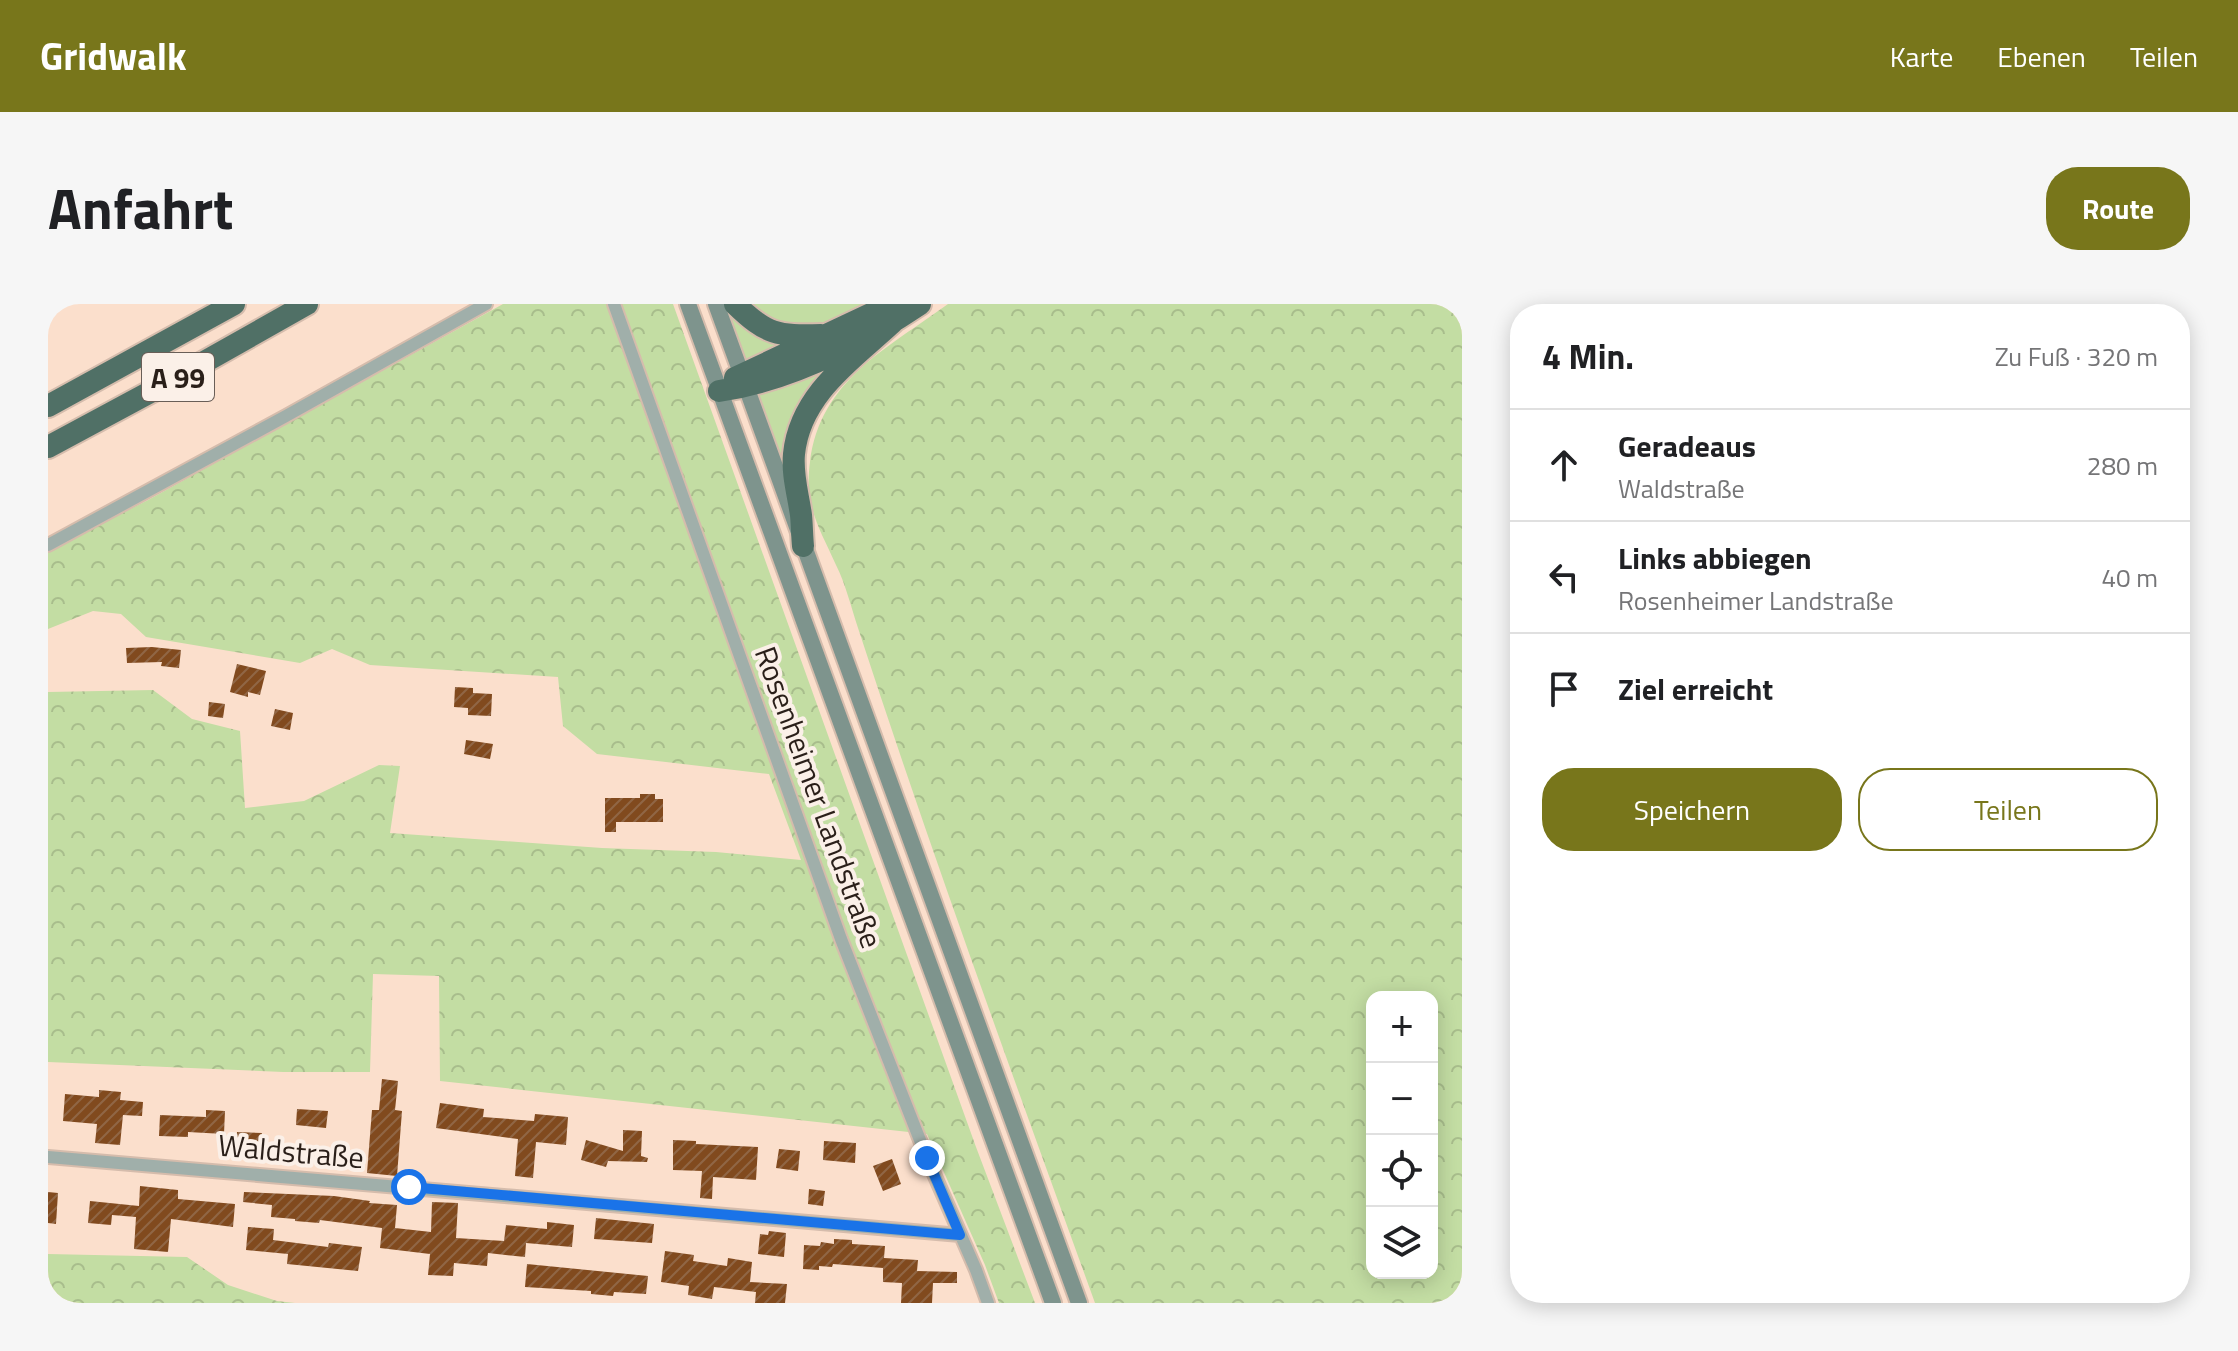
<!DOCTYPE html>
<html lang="de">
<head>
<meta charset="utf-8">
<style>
	body { margin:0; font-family:"Titillium Web",sans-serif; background:#f6f6f6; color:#202124 }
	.controls { position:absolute; right:24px; bottom:24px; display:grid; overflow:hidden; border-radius:16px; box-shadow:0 4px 20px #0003 }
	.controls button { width:72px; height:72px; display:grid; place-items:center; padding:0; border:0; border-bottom:2px solid #e0e0e0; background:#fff; color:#202124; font:40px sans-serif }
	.stop { position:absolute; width:24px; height:24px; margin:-18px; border:6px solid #1a73e8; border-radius:50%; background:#fff }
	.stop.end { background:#1a73e8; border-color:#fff; box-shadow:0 2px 8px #0008 }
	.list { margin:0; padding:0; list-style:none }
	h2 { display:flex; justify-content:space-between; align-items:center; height:104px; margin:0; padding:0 32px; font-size:34px }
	h2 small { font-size:26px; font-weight:400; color:#757577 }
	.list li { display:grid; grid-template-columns:52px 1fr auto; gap:24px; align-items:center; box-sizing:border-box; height:112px; padding:0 32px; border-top:2px solid #e0e0e0 }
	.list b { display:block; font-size:30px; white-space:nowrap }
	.list p { margin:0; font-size:26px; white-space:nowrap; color:#757577 }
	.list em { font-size:26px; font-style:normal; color:#757577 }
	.actions { display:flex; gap:16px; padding:24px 32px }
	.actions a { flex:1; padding:18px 0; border:2px solid #78761b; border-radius:32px; text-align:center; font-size:28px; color:#78761b }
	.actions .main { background:#78761b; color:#fff }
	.icon { flex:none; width:44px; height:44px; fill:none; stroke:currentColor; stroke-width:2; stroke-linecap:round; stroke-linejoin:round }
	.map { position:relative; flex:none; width:1414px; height:999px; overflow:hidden; border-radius:32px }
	header { display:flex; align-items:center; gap:48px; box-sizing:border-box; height:112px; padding:0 40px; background:#78761b; color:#fff }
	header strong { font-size:38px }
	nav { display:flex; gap:44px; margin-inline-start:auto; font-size:28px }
	.intro { display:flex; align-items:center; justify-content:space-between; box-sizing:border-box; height:192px; padding:0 48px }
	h1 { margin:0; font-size:56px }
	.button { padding:20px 36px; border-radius:32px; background:#78761b; color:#fff; font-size:28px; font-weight:700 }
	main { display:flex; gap:48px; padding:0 48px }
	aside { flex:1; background:#fff; border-radius:32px; box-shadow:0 4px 20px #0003 }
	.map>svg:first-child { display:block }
	.grass { fill:#c3dda3 }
	.forest { fill:url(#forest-crowns); fill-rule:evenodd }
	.building { fill:url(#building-hatch) }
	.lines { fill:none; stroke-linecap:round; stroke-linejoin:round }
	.street-casing { stroke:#d5bcac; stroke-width:16 }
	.secondary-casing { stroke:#d5bcac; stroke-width:20 }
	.highway-casing { stroke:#d5bcac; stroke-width:26 }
	.street { stroke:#a0afaa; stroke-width:12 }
	.secondary { stroke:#7e948d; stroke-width:16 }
	.highway { stroke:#507066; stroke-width:22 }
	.route { stroke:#1a73e8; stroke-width:10 }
	.labels { text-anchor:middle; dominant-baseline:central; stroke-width:8; stroke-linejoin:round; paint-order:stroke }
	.shield { fill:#fbf0e8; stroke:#695e57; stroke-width:2 }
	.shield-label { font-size:28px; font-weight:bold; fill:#2a1f19 }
	.street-label { font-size:30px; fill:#2a1f19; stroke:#fbf0e8 }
</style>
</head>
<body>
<header>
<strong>Gridwalk</strong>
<nav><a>Karte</a><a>Ebenen</a><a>Teilen</a></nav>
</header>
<div class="intro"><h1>Anfahrt</h1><a class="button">Route</a></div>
<main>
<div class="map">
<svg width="1414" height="999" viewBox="0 0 1414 999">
	<defs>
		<pattern id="forest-crowns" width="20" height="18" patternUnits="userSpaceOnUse" patternTransform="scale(2)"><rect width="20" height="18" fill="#c3dda3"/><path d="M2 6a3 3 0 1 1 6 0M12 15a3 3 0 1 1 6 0" fill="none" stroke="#a8bd8c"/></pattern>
		<pattern id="building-hatch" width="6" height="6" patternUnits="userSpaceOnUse" patternTransform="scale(2)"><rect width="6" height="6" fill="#814a1e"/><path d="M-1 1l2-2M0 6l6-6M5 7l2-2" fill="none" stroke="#906645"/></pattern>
	</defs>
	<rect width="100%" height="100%" fill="#fbdfcc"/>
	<path class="grass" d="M700,0H824C797,13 763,34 732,21C721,17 710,7 700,0Z
		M682,11L741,40L697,58Z
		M774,65L777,67L735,157L711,91Z"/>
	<path class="forest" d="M455,0H625L928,843L987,999H951L937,961L879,830L392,777L391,672L325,670L322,768H235L0,758V388L105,386L144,415L192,427L197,504L256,497L331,461L352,462L342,529L554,544L668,548L753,556L721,470L549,450L515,422L510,373L322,361L284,345L252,359L98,333L73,310L45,307L0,325V247L100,196Z
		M900,0H1414V999H1047C966,775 884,551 810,324C803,303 798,281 788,261C771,223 756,202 762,158C772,76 840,44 900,0ZM1324,693H1384V969H1324Z
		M0,950L139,953L180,981L229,997L247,999H0Z"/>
	<path class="building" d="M104,343L133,346L131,364L113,362L114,358L79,359L78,344Z
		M189,360L218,367L212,391L200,388V393L182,388Z
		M407,383L425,384V389L444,390L443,412L420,411V404L406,403Z
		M161,398L177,400L175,414L160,412Z
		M227,405L245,409L242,426L223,422Z
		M418,436L445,440L442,455L416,450Z
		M592,490H607V495H615V518H568V528H557V494H592Z
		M334,775L350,777L347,806L354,807L349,872L319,869L324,806H331Z
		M51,786L73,788L72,796L95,798L94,812L75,811L72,841L47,839L49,820L15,817L17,790L51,793Z
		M392,799L436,805L435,813L486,817L487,810L520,813L518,841L488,838L485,874L467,872L470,835L388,824Z
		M249,805L280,807L278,824L248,821Z
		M158,806L177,807L176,830L140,828V833L111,832L112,811L158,813Z
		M575,826L594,827L593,852L600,854L599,858L560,857L558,863L533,856L538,836L575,847Z
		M189,828L214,829L213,848L188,847Z
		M625,836L648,837V840L710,843L708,876L665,873L664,895L652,894L654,867L625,866Z
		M776,837L808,839L807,859L775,856Z
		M731,845L752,847L750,867L728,864Z
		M844,855L853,880L835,887L825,862Z
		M92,882L130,886V895L187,900L185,923L123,915L120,948L86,945L88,913L64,911L63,921L40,919L42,897L91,902Z
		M761,885L777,887L775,902L760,900Z
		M0,888L10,889L8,920L0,919Z
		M196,888L286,892L322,897L321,899L349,901L347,924L383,928L384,898L410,899L408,934L456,937L458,921L499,925V918L526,921L524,943L478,939L477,953L440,949L439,962L406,959L405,972L380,971L382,950L332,944L334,924L272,916L271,919L247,917V915L223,913L224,901L195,898Z
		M548,914L606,920L604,939L546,935Z
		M200,923L226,925L225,936L280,943L281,939L314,943L310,967L239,960L240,950L198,946Z
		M721,927L738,929L736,953L710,950L712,930L720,931Z
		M786,935L804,936V940L837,942L836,954L870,956L869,967L909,968V979H885L884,999H853L854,979L835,978V964L785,960L784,963L771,962V966L755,965L756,941L772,942L773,938L786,940Z
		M617,947L646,951L645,957L679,962L680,954L704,958L702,978L739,980L737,999H707L708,988L666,983L664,995L640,991L641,982L613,978Z
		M479,960L600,972L598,990L566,988L565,992L543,990V987L477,983Z"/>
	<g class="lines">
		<defs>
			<path id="street" d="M566,0L793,635L879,854L928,966L940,999
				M0,241L238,112L438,0
				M0,853L912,931"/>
			<path id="secondary" d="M640,0L1005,999
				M668,0L1031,999"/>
			<path id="highway" d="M687,0C719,31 729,32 773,31
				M687,74L844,0
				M671,87C743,76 811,41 872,0
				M0,102L186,0
				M0,143L119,79L259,0
				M755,242C754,232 754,221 753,211C750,190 744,171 746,150C752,90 804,56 844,19"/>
		</defs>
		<use href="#street" class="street-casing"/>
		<use href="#secondary" class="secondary-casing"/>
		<use href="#highway" class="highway-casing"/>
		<use href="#street" class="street"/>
		<use href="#secondary" class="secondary"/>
		<use href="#highway" class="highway"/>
	</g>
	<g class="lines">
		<path class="route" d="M361,883L912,931L879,854"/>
	</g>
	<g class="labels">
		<rect class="shield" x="94" y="49" width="72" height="48" rx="6"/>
		<g class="shield-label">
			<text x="130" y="73">A 99</text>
		</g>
		<g class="street-label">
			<text transform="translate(771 493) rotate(70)">Rosenheimer Landstraße</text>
			<text transform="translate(243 847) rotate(5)">Waldstraße</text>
		</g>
	</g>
</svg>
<div class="controls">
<button>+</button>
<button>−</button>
<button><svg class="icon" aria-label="locate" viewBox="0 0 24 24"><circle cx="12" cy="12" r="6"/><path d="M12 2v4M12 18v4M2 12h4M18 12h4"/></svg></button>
<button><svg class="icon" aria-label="layers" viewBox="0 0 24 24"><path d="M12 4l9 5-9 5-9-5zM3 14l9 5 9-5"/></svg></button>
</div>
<div class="stop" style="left:361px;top:883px"></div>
<div class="stop end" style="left:879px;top:854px"></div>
</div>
<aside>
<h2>4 Min.<small>Zu Fuß · 320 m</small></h2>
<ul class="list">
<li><svg class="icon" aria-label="ahead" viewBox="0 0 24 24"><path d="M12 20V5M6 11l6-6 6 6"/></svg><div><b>Geradeaus</b><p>Waldstraße</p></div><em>280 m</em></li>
<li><svg class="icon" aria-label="left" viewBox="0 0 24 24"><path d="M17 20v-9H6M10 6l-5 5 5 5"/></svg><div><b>Links abbiegen</b><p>Rosenheimer Landstraße</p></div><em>40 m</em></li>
<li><svg class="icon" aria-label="arrive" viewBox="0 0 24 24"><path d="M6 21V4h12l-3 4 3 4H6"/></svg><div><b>Ziel erreicht</b></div></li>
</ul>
<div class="actions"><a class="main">Speichern</a><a>Teilen</a></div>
</aside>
</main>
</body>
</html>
